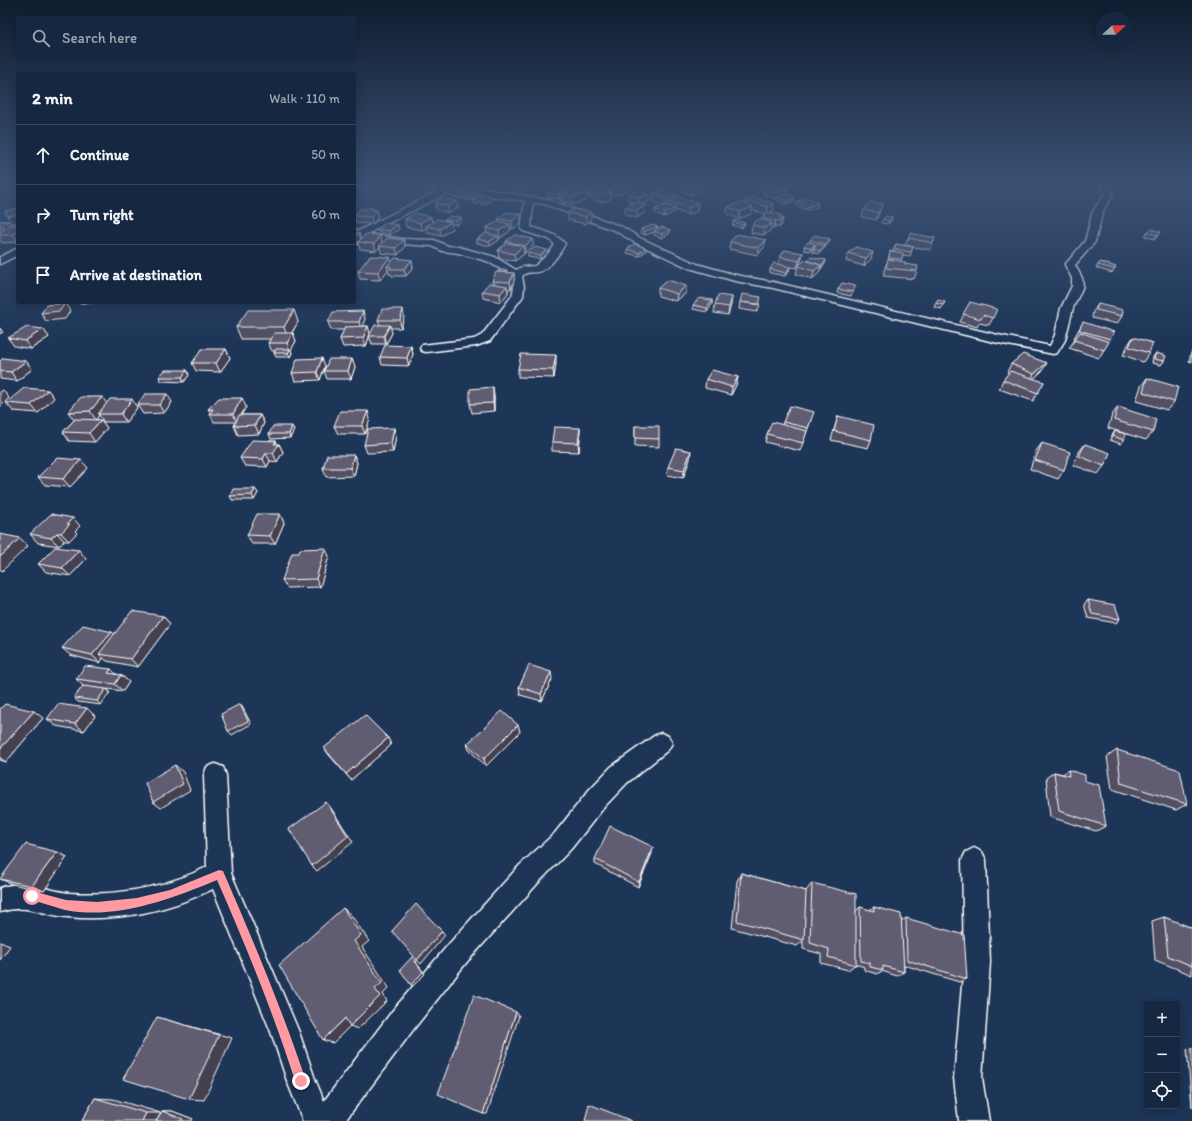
<!DOCTYPE html>
<html lang="en">
<head>
<meta charset="utf-8">
<style>
	body { margin:0; font-family:Itim,sans-serif; background:#23344c; color:#f1f3f6 }
	.controls { position:absolute; right:12px; bottom:12px; display:grid; overflow:hidden; border-radius:4px; box-shadow:0 2px 10px #0003 }
	.controls button { width:36px; height:36px; display:grid; place-items:center; padding:0; border:0; border-bottom:1px solid #35445a; background:#162841; color:#f1f3f6; font:20px sans-serif }
	.compass { position:absolute; left:1096px; top:12px; width:36px; height:36px; border-radius:50%; background:#162841; box-shadow:0 2px 10px #0003; rotate:69deg }
	.stop { position:absolute; width:12px; height:12px; margin:-9px; border:3px solid #ff9aa2; border-radius:50%; background:#fff }
	.stop.end { background:#ff9aa2; border-color:#fff; box-shadow:0 1px 4px #0008 }
	.list { margin:0; padding:0; list-style:none }
	h2 { display:flex; justify-content:space-between; align-items:center; height:52px; margin:0; padding:0 16px; font-size:17px }
	h2 small { font-size:13px; font-weight:400; color:#9ea6b1 }
	.list li { display:grid; grid-template-columns:26px 1fr auto; gap:12px; align-items:center; box-sizing:border-box; height:60px; padding:0 16px; border-top:1px solid #35445a }
	.list b { display:block; font-size:15px; white-space:nowrap }
	.list em { font-size:13px; font-style:normal; color:#9ea6b1 }
	.icon { flex:none; width:22px; height:22px; fill:none; stroke:currentColor; stroke-width:2; stroke-linecap:round; stroke-linejoin:round }
	.map { position:relative; flex:none; width:1192px; height:1121px; overflow:hidden }
	.search { position:absolute; background:#162841; box-shadow:0 2px 10px #0003; left:16px; top:16px; width:340px; height:44px; display:flex; align-items:center; gap:10px; box-sizing:border-box; padding:0 14px; border-radius:4px; color:#9ea6b1; font-size:15px }
	.panel { position:absolute; background:#162841; box-shadow:0 2px 10px #0003; left:16px; top:72px; width:340px; height:232px; border-radius:4px }
	.map>svg:first-child { display:block }
	.lines { fill:none; stroke-linecap:round; stroke-linejoin:round }
	.minor-casing { stroke:#fff; stroke-width:3 }
	.minor { fill:#1d3557; fill-rule:evenodd }
	.wall { fill:#535062; stroke:#fff }
	.shaded-wall { fill:#444150; stroke:#fff }
	.building { fill:#615d72; stroke:#fff }
	.route { fill:#ff9aa2 }
</style>
</head>
<body>
<div class="map">
<svg width="1192" height="1121" viewBox="0 0 1192 1121">
	<rect width="100%" height="100%" fill="#1d3557"/>
	<filter id="ink" filterUnits="userSpaceOnUse"><feTurbulence type="fractalNoise" baseFrequency=".025" numOctaves="2"/><feDisplacementMap in="SourceGraphic" scale="8" xChannelSelector="R" yChannelSelector="G"/><feConvolveMatrix kernelMatrix="1 2 1 2 8 2 1 2 1" color-interpolation-filters="sRGB"/></filter>
	<g filter="url(#ink)">
		<g class="lines">
			<defs>
				<path id="minor" d="M437,185H445L443,195L367,234L403,239L434,240L448,246L459,247L495,257L516,270L522,267L535,266L547,255L555,245L549,239L523,231L521,229L525,201L488,196L450,187L449,185H464L549,200L622,227L640,238L697,264L736,275L773,282L998,335L1050,346L1055,335L1061,308L1072,286V278L1065,265L1085,241L1093,211L1105,194L1101,185H1109L1113,194L1103,211L1095,242L1075,265L1082,278L1083,286L1073,308L1065,340L1057,353L1053,354L998,343L773,288L735,281L689,268L634,242L616,231L544,204L533,203L531,227C544,231 556,233 565,244C560,253 551,267 541,271C535,274 528,270 522,276L524,287L523,296L490,341L476,346L426,352L422,351L420,348L422,345L474,339L482,335L512,296L514,287L512,276L487,261L458,253L442,251L432,246L371,242L354,236V230L358,231L436,192Z
					M609,185H615L616,187L615,189L580,196L564,202L560,199L575,192Z
					M18,248V255L0,264V257Z
					M661,733L668,736L672,743L668,750L627,783L605,806L571,849L538,883L466,963L413,1030L345,1121H303L287,1081L271,1032L213,889C169,911 118,922 68,917C41,915 29,903 0,912V888C29,878 42,890 69,893C117,896 164,888 207,867L204,775L207,767L215,764L223,767L226,775L231,873L299,1032L315,1079L324,1101L393,1010L448,945L520,865L555,833L589,790L611,767L654,736Z
					M974,848L982,852L986,860L990,962L982,1078L989,1121H959L954,1078L964,962L962,860L966,852Z"/>
			</defs>
			<use href="#minor" class="minor-casing"/>
			<use href="#minor" class="minor"/>
		</g>
		<path class="wall" d="M413,185H438V187L429,191L413,186Z
			M515,185H535L528,190L515,188Z
			M606,185H628V191L616,195L611,193V197L610,198V200L600,202L590,198V192L606,189Z
			M681,185H703V191L692,195L680,190Z
			M443,187H471L472,192L479,193L480,195L493,199L485,205L474,204L473,201L465,200V197L462,199L444,194Z
			M764,187L788,189L787,194L795,198L794,201L785,204L777,200V199H775L763,194Z
			M566,190V193H587V200L572,205L564,201V195L559,199L547,197V193Z
			M628,194L649,195V202L642,204L646,205L645,212L637,218L625,215V208L633,203L628,201Z
			M653,194L676,197L698,203L697,211L688,215L675,210V212L664,217L655,213V209L664,206L653,201Z
			M745,200L774,204L773,211L769,213L781,215L780,217L782,225L779,228L775,227L774,228H771L770,231L764,235L751,233L752,225L761,220V218L765,214L752,210L751,214L739,219L727,214L728,207L745,204Z
			M457,201L458,208L449,213L436,210L435,203Z
			M797,201L818,203L817,207L807,210L796,205Z
			M883,204L880,211L876,220L862,217L864,210Z
			M573,209L591,219L586,224L568,220V213Z
			M374,210H377L378,217L373,224L356,223L354,216Z
			M431,217L432,222L445,221V220L461,217V221L456,225L451,224L452,229L441,236L427,233L426,228L422,230L406,227L405,219Z
			M892,217L891,221L888,224L881,223L883,219Z
			M498,219L521,222L513,229L510,228V231L500,238H499V240L490,246L477,243V239L487,233L486,228L499,221Z
			M736,220L744,226L741,228L732,225L733,222Z
			M0,221H8L18,242L2,243L0,240Z
			M398,225L399,229L390,235L378,232L377,229Z
			M641,229H658L670,230L669,234L661,238L654,235V232L645,235L641,233Z
			M1147,232H1161L1158,236L1154,239L1145,236Z
			M354,233L361,239L382,243L380,245L404,240L405,247L398,255L381,253L380,247L376,251L360,249L358,243L354,247Z
			M908,238H935L930,250L905,245Z
			M830,239L829,242L819,254L812,252L813,249L816,245H814V247L810,251L804,250V246L810,243V240Z
			M506,241L533,246L525,253H524V254L515,261L499,258L498,250L506,244Z
			M730,242L764,247L758,255L729,249Z
			M896,244L913,247L910,256L902,255L901,262L917,271L914,279L883,276L885,267L888,260L890,251L893,252Z
			M627,249L646,251L639,256L627,253Z
			M528,253L547,254L540,259L528,257Z
			M803,253L801,261L797,268L790,267L789,271L785,276L770,273V269L779,264L780,257Z
			M848,253L871,259L864,266L846,261Z
			M412,260L413,268L406,276H392L391,274H389L388,270L380,280L360,279L358,271L391,262Z
			M826,260L825,264L821,269H820L819,273L812,279L796,274L798,266L807,261Z
			M1100,262L1116,267L1112,273L1096,268Z
			M507,270V273H514V281L511,289H508V293L501,302L483,298L482,291L493,283L492,281L498,272Z
			M658,288L686,293L676,301L658,296Z
			M838,289L854,290L851,296L837,293Z
			M732,297L731,305L728,315L714,313L715,305Z
			M712,300V304L707,312L693,309V305Z
			M78,302H94L93,303H79Z
			M740,302L760,305L757,312L739,309Z
			M945,302L941,309L934,307L936,303Z
			M970,302L993,318L989,325L979,323L977,327L960,322Z
			M1098,304L1122,316L1117,324L1092,318L1093,312Z
			M294,310L298,322L292,333H293L296,341L291,350L292,353L290,357H276L274,353L275,351H272L268,343L271,339H241L236,327Z
			M363,311L365,319L362,326H368L370,334L366,346L343,347L340,339L344,330H331L328,322Z
			M404,317L401,328H390L392,333L386,344H372L369,336L380,325L378,320Z
			M1083,322L1110,339L1099,358L1069,348L1076,338H1074Z
			M43,329L49,337L31,349L14,346L8,338Z
			M1133,337L1149,353L1143,362L1123,355L1128,345Z
			M411,346L413,354L409,366L382,365L380,357Z
			M226,349L230,358L220,372L196,371L192,363Z
			M1192,351V362L1189,361L1191,353Z
			M1156,353L1164,361L1161,365L1152,363L1153,357Z
			M352,359L355,367L351,379H327L324,371Z
			M0,361H26L32,369L17,381L0,379Z
			M556,363L554,378L518,377V369Z
			M1011,364L1042,371L1033,379L1044,382L1033,401L999,389L1003,380L1009,373L1007,372Z
			M325,366L320,380L295,381L292,373Z
			M187,370L189,375L184,382L161,381L159,377Z
			M738,377L736,385L731,395L705,388L706,379Z
			M1147,378L1174,402L1167,410L1136,401L1141,386Z
			M48,390L54,398L38,413L13,411L6,403Z
			M494,396V411L472,413L470,404Z
			M172,402L164,413L143,414L137,405Z
			M246,407L241,415H260L264,423L259,434L238,435L234,426L236,422H214L210,414V412L208,409Z
			M1118,407L1153,432L1146,440L1108,428L1112,415Z
			M137,408L126,422H104L99,415L96,420H101L107,428L95,442L69,441L63,432L74,420L68,412Z
			M838,416L871,440L868,448L831,440Z
			M370,419L365,434H338L334,426Z
			M811,420L800,451L765,442L767,434L782,425L783,422Z
			M635,426L659,439V447L635,446Z
			M294,430L290,438L271,439L269,434Z
			M1115,431L1124,440L1121,444L1110,440L1112,435Z
			M396,436L393,452L367,453L364,445Z
			M580,436L579,452L552,451V442Z
			M276,441L277,444H279L283,452L277,462L270,461L267,467L245,466L240,458Z
			M1042,443L1064,470L1058,479L1030,469L1036,451Z
			M1085,444L1104,466L1098,474L1073,465L1079,452Z
			M354,455L357,463L354,476L326,477L323,468Z
			M690,459L683,478L667,475L668,467Z
			M88,468L70,487L45,485L38,477Z
			M255,489L258,493L254,500H232L230,496Z
			M280,514L284,523L275,544H252L247,535Z
			M80,526L75,531L77,533L69,541H64L59,546L38,543L30,534Z
			M329,556L320,587L287,588L282,580Z
			M86,559L70,576L46,572L38,564Z
			M1088,600L1120,619L1116,623L1088,618L1084,604Z
			M163,616L170,624L138,667L107,661L103,658L100,663L70,655L62,648L114,634Z
			M111,669L116,674L121,675L129,682L123,691L107,689L110,692L101,705L78,702L74,698L83,686L76,679Z
			M552,679L542,701L520,695L519,687Z
			M87,708L95,716L84,731L56,726L47,719Z
			M0,709L43,718L6,762L0,760Z
			M518,725L520,732L486,766L469,750L467,744Z
			M388,738L391,745L351,780L329,755L324,748Z
			M1117,750L1187,804L1176,810L1112,789L1107,757Z
			M1068,770L1085,781L1106,826L1096,831L1050,817L1046,778L1054,772L1063,774Z
			M57,852L67,857L44,891L12,884L0,879Z
			M652,853L638,887L595,864V859Z
			M741,873L806,891L812,883L856,911L860,907L869,910L874,907L902,921L906,918L967,979L959,982L904,965V972L897,976L882,971L877,974L864,970V967L856,964L848,970L821,963V954L803,949V941L797,946L732,928L737,881Z
			M1164,917L1192,928V975L1155,960L1152,921Z
			M1192,1048V1107L1187,1049Z
			M95,1098L113,1099L161,1113L162,1111H172L193,1119L82,1121Z"/>
		<path class="shaded-wall" d="M428,185H438V187L429,191Z
			M527,185H535L528,190Z
			M626,185H628V191L616,195V188Z
			M702,185H703V191L692,195V188Z
			M471,187L472,194L465,196V197L462,199L461,192Z
			M788,189L787,196L777,197V199H775L777,192Z
			M566,190V193L563,194L564,195L559,199V195Z
			M611,191V197L610,198V200L600,202V195Z
			M479,193L480,196L473,200V201L472,198Z
			M587,193V200L572,205V198Z
			M649,195V202L639,205V198Z
			M676,195V202L668,201V205L665,206V199Z
			M492,196L493,199L485,205V202Z
			M795,198L794,201L785,204L786,201Z
			M457,201L458,208L449,213L448,206Z
			M698,203L697,211L688,215L689,208Z
			M818,203L817,207L807,210V207Z
			M774,204L773,211L767,214L768,207Z
			M883,204L880,211L876,220L878,213Z
			M646,205L645,212L637,218V211Z
			M753,207L751,214L739,219L740,212Z
			M373,208L374,213L377,210L378,217L373,224L371,217V210Z
			M676,208L675,212L664,217L665,213Z
			M591,212V219L586,224V217Z
			M18,214V222L12,224L7,216Z
			M521,214V222L513,229L512,221Z
			M431,217L432,224L426,226V228L422,230L420,223Z
			M461,217V221L456,225V221Z
			M892,217L891,221L888,224L889,221Z
			M783,218L782,225L779,228L781,221Z
			M776,220L775,227L774,228L775,221Z
			M8,221L13,228L6,234L2,227Z
			M451,222L452,229L441,236L440,229Z
			M771,222L770,225L772,224L770,231L764,235L765,228Z
			M745,223L744,226L741,228L742,225Z
			M510,224V231L500,238L499,231Z
			M398,225L399,229L390,235L389,231Z
			M658,227V231H654V232L645,235V231Z
			M670,230L669,234L661,238L662,234Z
			M18,231V242L13,235Z
			M1161,232L1158,236L1154,239L1157,235Z
			M359,233L361,240L358,242V243L354,247V238Z
			M380,235L382,243L380,245V247L376,251L374,244L377,239Z
			M498,236L499,240L490,246L489,242Z
			M533,239V246L525,253V246Z
			M830,239L829,242L825,247L826,244Z
			M404,240L405,247L398,255L396,248Z
			M766,240L764,247L758,255L759,248Z
			M815,244L814,247L810,251L811,248Z
			M523,246L524,254L515,261L514,254Z
			M825,246L824,249L819,254L820,251Z
			M646,248V251L639,256V253Z
			M547,250V254L540,259V256Z
			M873,252L871,259L864,266L866,258Z
			M803,253L801,261L797,268L799,261Z
			M390,257L392,265L387,266L388,270L380,280L378,272Z
			M412,260L413,268L406,276L404,269Z
			M826,260L825,264L821,269L822,266Z
			M821,265L819,273L812,279L814,271Z
			M790,267L789,271L785,276L786,273Z
			M514,273V281L511,289L510,282Z
			M507,286L508,293L501,302L500,294Z
			M686,286V293L676,301L677,294Z
			M732,297L731,305L728,315L729,307Z
			M712,300V304L707,312V308Z
			M65,303L70,311L65,319L46,321L41,313Z
			M403,309L404,317L401,328L400,320Z
			M294,310L298,322L288,339L284,327Z
			M363,311L365,319L361,329L359,322Z
			M390,325L392,333L386,344L384,336Z
			M368,326L370,334L366,346L363,338Z
			M0,328L3,332L0,334Z
			M43,329L49,337L31,349L25,341Z
			M293,333L296,341L291,350L292,353L290,357L288,353L290,350L287,343Z
			M411,346L413,354L409,366L407,358Z
			M226,349L230,358L220,372L216,363Z
			M556,355V363L554,378L553,370Z
			M322,358L325,366L320,380L317,372Z
			M352,359L355,367L351,379L348,371Z
			M26,361L32,369L17,381L11,372Z
			M1047,363L1042,371L1030,382L1034,374Z
			M187,370L189,375L184,382L182,377Z
			M738,377L736,385L731,395L732,387Z
			M493,387L494,396V411L493,403Z
			M3,390L9,398L0,407V392Z
			M48,390L54,398L38,413L31,405Z
			M167,394L172,402L164,413L159,405Z
			M102,397L108,405L98,414L99,415L96,420L90,411Z
			M242,398L246,407L237,422L233,414Z
			M132,399L137,408L126,422L121,414Z
			M368,411L370,419L365,434L362,426Z
			M260,415L264,423L259,434L255,425Z
			M101,420L107,428L95,442L89,433Z
			M292,426L294,430L290,438L289,434Z
			M394,428L396,436L393,452L391,443Z
			M580,428V436L579,452L578,443Z
			M276,441L278,446L279,444L283,452L277,462L273,453L274,444Z
			M691,451L690,459L683,478L684,470Z
			M266,453L270,461L267,467L263,459Z
			M354,455L357,463L354,476L350,468Z
			M81,460L88,468L70,487L63,479Z
			M255,489L258,493L254,500L252,495Z
			M280,514L284,523L275,544L270,536Z
			M73,518L80,526L75,531L77,533L69,541L61,533L67,524Z
			M57,533L64,541L59,546L51,538Z
			M20,538L28,546L2,571L0,569V557Z
			M325,548L329,556L320,587L316,579Z
			M79,550L86,559L70,576L62,568Z
			M163,616L170,624L138,667L131,659Z
			M112,632L120,639L99,654L103,658L100,663L92,655Z
			M111,669L119,677L108,673Z
			M551,672L552,679L542,701L541,694Z
			M121,675L129,682L123,691L115,684Z
			M106,689L110,692L101,705L97,701Z
			M240,704L243,708L251,724L232,735L228,731Z
			M87,708L95,716L84,731L75,724Z
			M34,711L43,718L6,762L0,758V749Z
			M518,725L520,732L486,766L484,759Z
			M388,738L391,745L351,780L346,774Z
			M175,765L183,772L190,790L161,808L153,802Z
			M326,802L331,808L353,842L317,871L312,866Z
			M653,847L652,853L638,887L639,882Z
			M57,852L67,857L44,891L32,886Z
			M343,908L351,915L369,941L362,947L389,988L383,994L387,1001L358,1029L350,1026L333,1043L323,1040L375,989L354,941Z
			M442,931L445,935L421,964L417,960Z
			M0,942L10,946L0,960Z
			M412,957L425,974L413,986L411,985Z
			M516,1012L519,1016L487,1114H483Z
			M157,1017L232,1038L204,1100L189,1099Z
			M162,1111H172L193,1119L192,1121H182Z
			M146,1113H162L159,1121H142Z"/>
		<path class="building" d="M447,185H464L471,187L461,192L443,187Z
			M609,185H626L616,188Z
			M684,185H702L692,188Z
			M770,185H778L788,189L777,192L764,187Z
			M601,187L611,191L608,192L610,193L600,195L590,192Z
			M554,188L566,190L559,195L547,193Z
			M578,189L587,193L572,198L563,194Z
			M638,190L649,195L639,198L628,194Z
			M664,190L676,195L665,199L653,194Z
			M472,192L479,193L472,198L465,196Z
			M481,194L492,196L485,202L473,200Z
			M787,194L795,198L786,201L777,197Z
			M678,196L698,203L689,208L668,201Z
			M752,197L774,204L768,207L745,200Z
			M443,198L457,201L448,206L435,203Z
			M808,198L818,203L807,207L797,201Z
			M634,202L646,205L637,211L625,208Z
			M741,202L753,207L740,212L728,207Z
			M869,202L883,204L878,213L864,210Z
			M666,205L676,208L665,213L655,209Z
			M368,207L373,208L371,210H377L371,217L354,216L360,209H366Z
			M18,208V214L7,216L5,211Z
			M573,209L591,212L586,217L568,213Z
			M507,212L521,214L512,221L498,219Z
			M767,212L781,215L779,217L783,218L781,221L776,220L775,221L761,218Z
			M415,213L431,217L420,223L405,219Z
			M450,216L461,217L456,221L445,220Z
			M886,216L892,217L889,221L883,219Z
			M437,219L451,222L440,229L426,226Z
			M758,219L771,222L769,224H772L765,228L752,225Z
			M736,220L745,223L742,225L733,222Z
			M0,221H8L2,227H0Z
			M498,221L510,224L499,231L486,228Z
			M386,223L398,225L389,231L377,229Z
			M9,225H18V231L13,235H0V233Z
			M653,225L658,227L645,231L641,229Z
			M662,227L670,230L662,234L654,231Z
			M1151,229L1161,232L1157,235L1147,232Z
			M354,233H359L354,238Z
			M486,233L498,236L489,242L477,239Z
			M910,233L935,238L933,243L908,238Z
			M366,234L380,235L377,239H379L374,244L358,242Z
			M737,234L766,240L759,248L730,242Z
			M515,235L533,239L525,246L506,241Z
			M814,235L830,239L826,244L810,240Z
			M387,238L404,240L396,248L379,246Z
			M808,242L815,244L811,248L804,246Z
			M507,243L523,246L514,254L498,250Z
			M634,244L646,248L639,253L627,249Z
			M818,244L825,246L820,251L813,249Z
			M896,244L913,247L911,252L894,249Z
			M535,247L547,250L540,256L528,253Z
			M856,247L873,252L866,258L848,253Z
			M785,250L803,253L799,261L780,257Z
			M890,251L903,253L902,259L889,258Z
			M370,256L390,257L378,272L358,271Z
			M810,257L826,260L822,266L821,265L807,261Z
			M395,258L412,260L404,269H390L391,267L387,266Z
			M888,259L905,262V264L918,266L917,271L886,268Z
			M805,260L821,265L814,271L798,266Z
			M1100,262L1116,267L1114,269L1098,265Z
			M774,263L790,267L786,273L770,269Z
			M499,270H507L505,272H498Z
			M496,272L514,273L510,282L492,281Z
			M668,280L686,286L677,294L658,288Z
			M489,283L507,286L500,294L482,291Z
			M842,283L856,286L852,292L838,289Z
			M742,294L761,297L759,304L740,302Z
			M718,295L732,297L729,307L715,305Z
			M699,298L712,300L707,308L693,305Z
			M938,300L945,302L943,305L936,303Z
			M970,302L997,309L993,318L983,315L981,319L963,314Z
			M65,303L60,311L41,313L47,305Z
			M1098,304L1123,310L1122,316L1096,310Z
			M382,309H403L400,320H378Z
			M248,310H294L284,327H236Z
			M363,311L359,322H328L333,312Z
			M1083,322L1114,332L1110,339L1079,330Z
			M375,325H390L384,336H369Z
			M368,326L363,338L340,339L345,327Z
			M27,327L43,329L25,341L8,338Z
			M1080,332L1109,342L1104,350L1074,340Z
			M274,333H293L287,343H268Z
			M1133,337L1153,343L1149,353L1129,347Z
			M385,345L411,346L407,358L380,357Z
			M202,349H226L216,363H192Z
			M276,349H290L288,353H274Z
			M1156,353L1166,356L1164,361L1154,359Z
			M521,354L556,355L553,370L518,369Z
			M1023,354L1047,363L1034,374L1011,364Z
			M3,358L26,361L11,372L0,371V361Z
			M322,358L317,372L292,373L297,359Z
			M329,359H352L348,371H324Z
			M165,370H187L182,377H159Z
			M712,370L738,377L732,387L706,379Z
			M1010,371L1044,382L1038,393L1003,380Z
			M1147,378L1178,387L1174,402L1143,392Z
			M493,387V403L470,404V389Z
			M24,388L48,390L31,405L6,403Z
			M145,394H167L159,405H137Z
			M81,397H102L90,411L68,412Z
			M219,398H242L233,414H210L213,409H208Z
			M110,399H132L121,414H98Z
			M790,406L814,412L808,428L783,422Z
			M1118,407L1156,419L1153,432L1114,420Z
			M340,411H368L362,426H334Z
			M239,415H260L255,425L234,426Z
			M838,416L874,425L871,440L834,431Z
			M75,419L101,420L89,433L63,432Z
			M772,422L807,431L803,443L767,434Z
			M273,426H292L289,434H269Z
			M635,426H659V439L635,438Z
			M554,427L580,428L578,443L552,442Z
			M394,428L391,443L364,445L368,429Z
			M1115,431L1126,434L1124,440L1113,436Z
			M252,440L276,441L274,444H279L273,453H266L263,459L240,458Z
			M1042,443L1070,452L1064,470L1035,460Z
			M1085,444L1110,453L1104,466L1079,456Z
			M676,448L691,451L684,470L668,467Z
			M327,455H354L350,468H323Z
			M57,458L81,460L63,479L38,477Z
			M233,489H255L252,495L230,496Z
			M51,514L73,518L67,524H70L61,533H57L51,538L30,534Z
			M257,514H280L270,536L247,535Z
			M0,534L20,538L0,557Z
			M55,547L79,550L62,568L38,564Z
			M325,548L316,579L282,580L292,553H299L300,549Z
			M1088,600L1115,605L1120,619L1092,614Z
			M132,611L163,616L131,659L99,654Z
			M83,625L112,632L92,655L62,648Z
			M529,665L551,672L541,694L519,687Z
			M85,666L111,669L108,673L121,675L115,684L76,679Z
			M83,686L106,689L97,701L74,698Z
			M5,704L34,711L0,749V709Z
			M58,704L87,708L75,724L47,719Z
			M240,704L248,721L228,731L221,714Z
			M502,711L518,725L484,759L467,744Z
			M365,715L388,738L346,774L324,748Z
			M1117,750L1180,770L1187,804L1121,783Z
			M175,765L183,784L153,802L145,783Z
			M1068,770L1085,775V781L1099,785L1106,826L1059,811L1054,772L1069,776Z
			M326,802L348,836L312,866L289,829Z
			M610,826L653,847L639,882L595,859Z
			M26,844L57,852L32,886L0,879Z
			M741,873L806,891L804,940L737,921Z
			M812,883L856,894V965L828,957L829,949L810,943Z
			M416,904L442,931L417,960L392,931Z
			M860,907L874,911V907L901,914L904,972L883,966V970L870,967V963L861,961Z
			M343,908L361,935L354,941L382,983L375,989L380,996L350,1026L345,1018L323,1040L279,965Z
			M1164,917L1192,928V966L1168,956Z
			M906,918L964,935L967,979L907,960Z
			M412,957L423,972L411,985L400,970Z
			M474,995L516,1012L483,1114L438,1094Z
			M157,1017L219,1035L189,1099L123,1079Z
			M95,1098L146,1113L142,1121H82Z
			M589,1104L632,1121H585Z
			M162,1111L183,1119L182,1121H156Z"/>
	</g>
	<linearGradient id="sky" x2="0" y2="1"><stop stop-color="#101d30"/><stop offset="0.54" stop-color="#3a5174"/><stop offset="1" stop-color="#3a5174" stop-opacity="0"/></linearGradient>
	<rect width="1192" height="342" fill="url(#sky)"/>
	<path class="route" d="M219,870L223,871C253,940 282,1009 306,1081L304,1085L301,1086L297,1085L295,1081C273,1012 246,946 217,880C171,899 116,920 65,910C54,907 43,903 32,900L29,899L28,896L29,892L32,891L66,900L97,902L137,898L170,890Z"/>
</svg>
<div class="controls">
<button>+</button>
<button>−</button>
<button><svg class="icon" aria-label="locate" viewBox="0 0 24 24"><circle cx="12" cy="12" r="6"/><path d="M12 2v4M12 18v4M2 12h4M18 12h4"/></svg></button>
</div>
<svg class="compass" viewBox="-18 -18 36 36"><path d="M0-13l5 13h-10z" fill="#e53935"/><path d="M0 13l5-13h-10z" fill="#9ea6b1"/></svg>
<div class="stop" style="left:32px;top:896px"></div>
<div class="stop end" style="left:301px;top:1081px"></div>
<div class="search"><svg class="icon" aria-label="search" viewBox="0 0 24 24"><circle cx="10" cy="10" r="6"/><path d="M15 15l6 6"/></svg>Search here</div>
<section class="panel">
<h2>2 min<small>Walk · 110 m</small></h2>
<ul class="list">
<li><svg class="icon" aria-label="ahead" viewBox="0 0 24 24"><path d="M12 20V5M6 11l6-6 6 6"/></svg><div><b>Continue</b></div><em>50 m</em></li>
<li><svg class="icon" aria-label="right" viewBox="0 0 24 24"><path d="M7 20v-9h11M14 6l5 5-5 5"/></svg><div><b>Turn right</b></div><em>60 m</em></li>
<li><svg class="icon" aria-label="arrive" viewBox="0 0 24 24"><path d="M6 21V4h12l-3 4 3 4H6"/></svg><div><b>Arrive at destination</b></div></li>
</ul>
</section>
</div>
</body>
</html>
